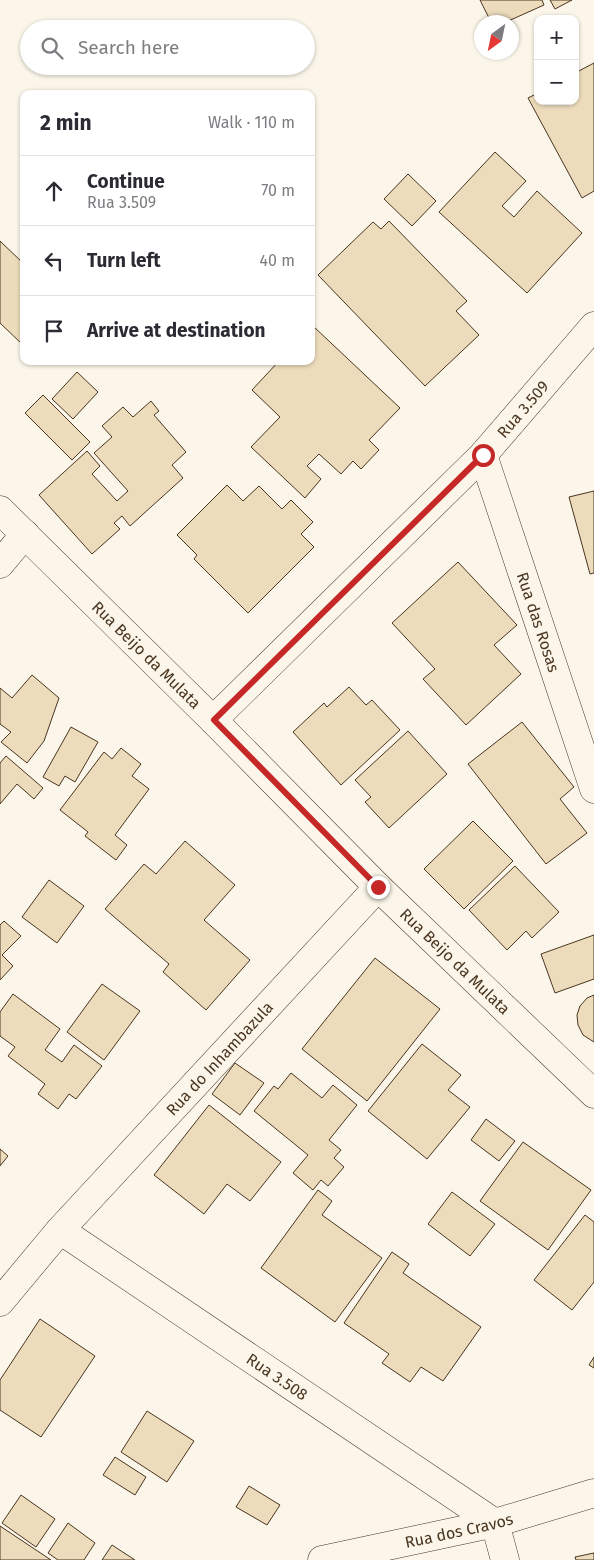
<!DOCTYPE html>
<html lang="en">
<head>
<meta charset="utf-8">
<style>
	body { margin:0; font-family:"Fira Sans",sans-serif; background:#f2f2f3; color:#2b2b33 }
	.controls { position:absolute; right:15px; top:15px; display:grid; overflow:hidden; border-radius:10px; box-shadow:0 1px 4px #0004 }
	.controls button { width:45px; height:45px; display:grid; place-items:center; padding:0; border:0; border-bottom:1px solid #e1e1e2; background:#fff; color:#2b2b33; font:25px sans-serif }
	.compass { position:absolute; left:474px; top:15px; width:45px; height:45px; border-radius:50%; background:#fff; box-shadow:0 1px 4px #0004; rotate:213deg }
	.stop { position:absolute; width:15px; height:15px; margin:-11px; border:4px solid #c62828; border-radius:50%; background:#fff }
	.stop.end { background:#c62828; border-color:#fff; box-shadow:0 1px 5px #0008 }
	.list { margin:0; padding:0; list-style:none }
	h2 { display:flex; justify-content:space-between; align-items:center; height:65px; margin:0; padding:0 20px; font-size:21px }
	h2 small { font-size:16px; font-weight:400; color:#7c7c81 }
	.list li { display:grid; grid-template-columns:32px 1fr auto; gap:15px; align-items:center; box-sizing:border-box; height:70px; padding:0 20px; border-top:1px solid #e1e1e2 }
	.list b { display:block; font-size:19px; white-space:nowrap }
	.list p { margin:0; font-size:16px; white-space:nowrap; color:#7c7c81 }
	.list em { font-size:16px; font-style:normal; color:#7c7c81 }
	.icon { flex:none; width:28px; height:28px; fill:none; stroke:currentColor; stroke-width:2; stroke-linecap:round; stroke-linejoin:round }
	.map { position:relative; flex:none; width:594px; height:1560px; overflow:hidden }
	.search { position:absolute; background:#fff; box-shadow:0 1px 4px #0004; left:20px; top:20px; width:295px; height:55px; display:flex; align-items:center; gap:12px; box-sizing:border-box; padding:0 18px; border-radius:28px; color:#7c7c81; font-size:19px }
	.panel { position:absolute; background:#fff; box-shadow:0 1px 4px #0004; left:20px; top:90px; width:295px; height:275px; border-radius:10px }
	.map>svg:first-child { display:block }
	.building { fill:#ecdcbc; stroke:#4a3520 }
	.lines { fill:none; stroke-linecap:round; stroke-linejoin:round }
	.street-casing { stroke:#4a3520; stroke-width:29 }
	.street { stroke:#fbf6e9; stroke-width:28 }
	.route { stroke:#c62828; stroke-width:6 }
	.labels { text-anchor:middle; dominant-baseline:central; stroke-width:4; stroke-linejoin:round; paint-order:stroke }
	.street-label { font-size:16px; fill:#4a3520; stroke:#fbf6e9 }
</style>
</head>
<body>
<div class="map">
<svg width="594" height="1560" viewBox="0 0 594 1560">
	<rect width="100%" height="100%" fill="#fbf6e9"/>
	<path class="building" d="M480,0H542L544,5L506,22H491Z
		M550,0H572L555,9Z
		M594,63V191L582,198L528,98L538,93V101H575V73Z
		M495,152L526,181L502,206L514,217L537,191L582,233L527,293L439,212Z
		M408,174L436,201L412,226L384,199Z
		M389,221L467,301L456,311L479,335L425,386L318,275L373,222L381,229Z
		M0,241L24,264V346L0,323Z
		M313,326L400,408L369,440L379,450L361,469L353,461L341,474L319,454L307,466L321,479L305,498L251,447L280,417L252,390L279,361H311V328Z
		M77,372L98,392L73,419L52,399Z
		M43,395L90,442L72,460L25,413Z
		M151,401L159,411L154,415L186,452L172,465L183,478L130,526L122,516L114,523L120,529L92,554L39,495L87,451L100,466L92,474L117,501L128,491L94,453L112,437L102,426L123,407L133,417Z
		M227,485L243,501L259,486L282,509L291,500L313,522L301,534L314,547L248,613L194,559L197,555L177,535Z
		M594,491V573L590,574L569,497Z
		M458,562L517,625L494,645L521,674L466,725L423,679L435,669L392,623Z
		M32,675L59,698L44,741L27,763L1,742L11,732L0,724V688L12,698Z
		M349,687L366,705L372,700L400,730L341,785L293,732L324,703L327,707Z
		M522,722L574,787L560,799L587,833L546,864L468,764Z
		M71,727L98,742L75,782L65,776L59,786L43,777Z
		M408,731L447,774L389,828L365,802L371,797L355,780Z
		M121,748L141,764L132,776L149,789L115,835L127,845L116,860L85,836L88,832L60,810L104,752L112,759Z
		M6,756L43,788L34,799L17,784L0,804V763Z
		M473,821L513,861L464,909L424,869Z
		M185,841L235,885L204,920L250,960L206,1010L163,972L169,964L105,909L144,864L156,874Z
		M515,866L559,912L532,938L526,931L507,950L469,910Z
		M49,880L84,906L57,943L22,917Z
		M4,921L21,936L2,955L13,966L0,980V925Z
		M594,935V979L555,993L541,954Z
		M375,958L440,1009L367,1101L302,1049Z
		M102,984L140,1011L104,1060L67,1032Z
		M13,994L60,1029L45,1050L62,1062L74,1045L102,1066L76,1099L69,1094L58,1109L38,1094L45,1084L8,1056L15,1047L0,1036V1012Z
		M594,995V1042L583,1035L578,1025L577,1015L580,1006L587,998Z
		M422,1044L461,1075L448,1090L470,1107L427,1159L368,1111Z
		M235,1063L264,1083L240,1115L212,1094Z
		M291,1073L322,1098L333,1085L357,1105L329,1140L341,1150L334,1158L344,1167L328,1186L321,1180L313,1190L293,1173L308,1155L254,1111L274,1086L278,1089Z
		M209,1105L281,1162L250,1201L227,1184L204,1214L154,1175Z
		M486,1119L515,1141L499,1161L471,1140Z
		M523,1142L591,1190L548,1250L480,1201Z
		M0,1149L8,1156L0,1166Z
		M318,1190L332,1201L322,1215L382,1258L335,1322L261,1268Z
		M452,1192L495,1224L470,1256L428,1224Z
		M585,1215L594,1222V1282L572,1310L534,1280Z
		M392,1252L409,1264L403,1273L481,1327L443,1381L421,1367L410,1382L382,1363L389,1354L344,1323Z
		M40,1319L95,1356L41,1437L0,1410V1380Z
		M594,1357V1368L589,1365Z
		M147,1411L194,1441L167,1482L121,1452Z
		M115,1457L146,1477L135,1495L103,1475Z
		M249,1486L280,1505L267,1525L236,1507Z
		M21,1495L55,1519L36,1547L2,1523Z
		M68,1523L95,1543L84,1560H58L48,1553Z
		M0,1526L51,1560H0Z
		M112,1545L135,1560H102Z
		M594,1553V1560H576L575,1557Z"/>
	<g class="lines">
		<defs>
			<g id="street">
				<path id="s1" d="M483,455L594,789"/>
				<path id="s2" d="M0,510L213,720L378,887L594,1094"/>
				<path d="M0,564L25,534"/>
				<path id="s3" d="M213,720L483,455L594,326"/>
				<path id="s4" d="M60,1230L495,1523L505,1560"/>
				<path id="s5" d="M0,1302L60,1230L378,887"/>
				<path id="s6" d="M322,1560L495,1523L594,1493"/>
			</g>
		</defs>
		<use href="#street" class="street-casing"/>
		<use href="#street" class="street"/>
	</g>
	<g class="lines">
		<path class="route" d="M378,887L214,720L483,455"/>
	</g>
	<g class="labels">
		<g class="street-label">
			<text stroke="none"><textPath href="#s3" startOffset="439">Rua 3.509</textPath></text>
			<text stroke="none"><textPath href="#s1" startOffset="176">Rua das Rosas</textPath></text>
			<text stroke="none"><textPath href="#s2" startOffset="206">Rua Beijo da Mulata</textPath></text>
			<text stroke="none"><textPath href="#s2" startOffset="641">Rua Beijo da Mulata</textPath></text>
			<text stroke="none"><textPath href="#s5" startOffset="328">Rua do Inhambazula</textPath></text>
			<text stroke="none"><textPath href="#s4" startOffset="262">Rua 3.508</textPath></text>
			<text stroke="none"><textPath href="#s6" startOffset="140">Rua dos Cravos</textPath></text>
		</g>
	</g>
</svg>
<div class="controls">
<button>+</button>
<button>−</button>
</div>
<svg class="compass" viewBox="-18 -18 36 36"><path d="M0-13l5 13h-10z" fill="#e53935"/><path d="M0 13l5-13h-10z" fill="#7c7c81"/></svg>
<div class="stop" style="left:483px;top:455px"></div>
<div class="stop end" style="left:378px;top:887px"></div>
<div class="search"><svg class="icon" aria-label="search" viewBox="0 0 24 24"><circle cx="10" cy="10" r="6"/><path d="M15 15l6 6"/></svg>Search here</div>
<section class="panel">
<h2>2 min<small>Walk · 110 m</small></h2>
<ul class="list">
<li><svg class="icon" aria-label="ahead" viewBox="0 0 24 24"><path d="M12 20V5M6 11l6-6 6 6"/></svg><div><b>Continue</b><p>Rua 3.509</p></div><em>70 m</em></li>
<li><svg class="icon" aria-label="left" viewBox="0 0 24 24"><path d="M17 20v-9H6M10 6l-5 5 5 5"/></svg><div><b>Turn left</b></div><em>40 m</em></li>
<li><svg class="icon" aria-label="arrive" viewBox="0 0 24 24"><path d="M6 21V4h12l-3 4 3 4H6"/></svg><div><b>Arrive at destination</b></div></li>
</ul>
</section>
</div>
</body>
</html>
